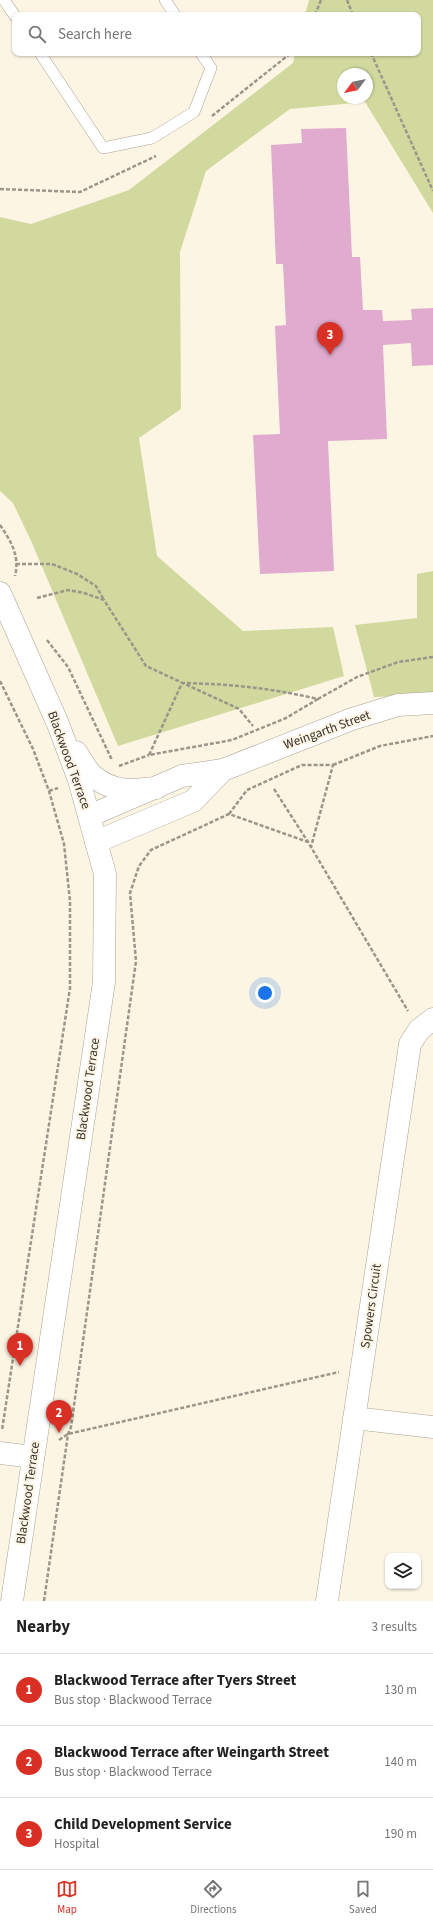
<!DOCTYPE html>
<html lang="en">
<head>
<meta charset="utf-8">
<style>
	body { margin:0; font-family:"Source Sans 3",sans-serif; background:#f2f2f2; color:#222 }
	.controls { position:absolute; right:12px; bottom:12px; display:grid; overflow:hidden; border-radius:8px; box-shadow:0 1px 3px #0004 }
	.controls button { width:36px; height:36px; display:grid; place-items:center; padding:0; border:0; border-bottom:1px solid #e0e0e0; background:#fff; color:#222; font:20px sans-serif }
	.compass { position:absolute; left:337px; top:68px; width:36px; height:36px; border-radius:50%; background:#fff; box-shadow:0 1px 3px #0004; rotate:238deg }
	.you { position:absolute; left:265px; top:993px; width:14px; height:14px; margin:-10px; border:3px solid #fff; border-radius:50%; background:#1a73e8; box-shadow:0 0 0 6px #1a73e833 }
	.badge { display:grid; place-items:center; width:26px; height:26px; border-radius:50%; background:#d93025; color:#fff; font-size:13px; font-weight:700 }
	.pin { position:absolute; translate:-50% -33px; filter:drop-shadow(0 1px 2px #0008) }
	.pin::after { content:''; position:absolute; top:21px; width:14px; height:12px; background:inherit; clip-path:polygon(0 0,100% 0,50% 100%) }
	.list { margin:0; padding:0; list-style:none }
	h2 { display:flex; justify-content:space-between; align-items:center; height:52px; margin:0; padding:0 16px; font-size:17px }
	h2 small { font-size:13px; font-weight:400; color:#767676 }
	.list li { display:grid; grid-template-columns:26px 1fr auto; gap:12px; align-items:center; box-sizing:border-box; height:72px; padding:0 16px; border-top:1px solid #e0e0e0 }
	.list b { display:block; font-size:15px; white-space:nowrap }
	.list p { margin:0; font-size:13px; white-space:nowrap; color:#767676 }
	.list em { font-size:13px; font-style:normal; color:#767676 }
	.icon { flex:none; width:22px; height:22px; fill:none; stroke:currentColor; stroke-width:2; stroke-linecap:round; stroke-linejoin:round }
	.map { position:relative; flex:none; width:433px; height:1601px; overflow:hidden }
	.search { position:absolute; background:#fff; box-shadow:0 1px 3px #0004; left:12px; right:12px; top:12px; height:44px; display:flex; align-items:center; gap:10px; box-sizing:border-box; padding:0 14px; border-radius:8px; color:#767676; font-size:15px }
	.sheet { height:268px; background:#fff }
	nav { display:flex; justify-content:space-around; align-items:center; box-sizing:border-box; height:56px; border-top:1px solid #e0e0e0; background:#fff; font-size:11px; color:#767676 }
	nav a { display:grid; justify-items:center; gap:2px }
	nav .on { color:#d93025 }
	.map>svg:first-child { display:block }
	.green { fill:#d1d99e; fill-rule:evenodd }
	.building { fill:#e0abce }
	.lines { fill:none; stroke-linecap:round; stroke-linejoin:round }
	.service-casing { stroke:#a9a292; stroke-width:12 }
	.minor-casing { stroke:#a9a292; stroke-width:23 }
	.tertiary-casing { stroke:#a9a292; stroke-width:23 }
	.path { stroke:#9b968a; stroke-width:2.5; stroke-dasharray:4 2; stroke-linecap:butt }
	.service { stroke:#fff; stroke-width:11 }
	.minor { stroke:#fff; stroke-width:22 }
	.tertiary { stroke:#fff; stroke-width:22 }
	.labels { text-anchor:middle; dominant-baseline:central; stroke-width:4; stroke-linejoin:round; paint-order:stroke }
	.street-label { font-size:13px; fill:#35322b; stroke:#fdf5e4 }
</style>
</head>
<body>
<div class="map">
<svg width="433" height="1601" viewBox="0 0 433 1601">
	<rect width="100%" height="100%" fill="#fdf5e4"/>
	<path class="green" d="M309,0H433V213L365,102L290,109L206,171L180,252L181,409L139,438L157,556L243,631L333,627L344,676L118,746L32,543L13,503L0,491V217L31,224L129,190L293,63L295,53H418V15H305ZM343,74H367V98H343Z
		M433,571V695L374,697L355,625L417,618V574Z"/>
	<path class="building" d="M346,128L352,257H360L363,310H382L383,321L412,320L411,309L433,308V365L412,366L411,343L383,345L387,439L328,441L334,571L260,574L253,435L280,434L275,326L286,325L283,264H276L271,145L302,143L301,129Z"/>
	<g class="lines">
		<defs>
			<path id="service" d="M4,0L15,16
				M165,0L175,15
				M40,53L103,148L152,138L194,112L211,68L201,53"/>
			<path id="minor" d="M89,816L182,776L223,770L352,719L398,705L433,703
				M96,842L193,801L223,770
				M354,1418L433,1427
				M0,1453L33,1457
				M327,1601L410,1044L419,1030L433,1019"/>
			<path id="tertiary" d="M0,593L58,724L79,780L105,874L104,982L12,1601
				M76,752C81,759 86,770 93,776C114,793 131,791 156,788"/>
		</defs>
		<use href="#service" class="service-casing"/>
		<use href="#minor" class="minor-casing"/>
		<use href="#tertiary" class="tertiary-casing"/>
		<path class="path" d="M347,0L353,15
			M315,15L321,0
			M371,53L433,191
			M212,116L291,53
			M0,189L80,192L156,156
			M0,525C11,541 20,556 15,576
			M16,564H52L77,574L96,586L104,600
			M37,598L68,590L84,593L104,600L146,666L239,709L253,726
			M47,640L68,667L112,760
			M0,681L33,749L49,791L64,844L70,901V988L2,1430
			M318,699L286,718L232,740L149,755L182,683C231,684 270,688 318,699L357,677L398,662L433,657
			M333,765L380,746L433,736
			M119,766L149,755
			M274,789L308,842L408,1011
			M49,791L58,788
			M229,814L247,790L302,765H333L311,847
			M59,1440L68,1434L339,1372
			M44,1601L68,1434L71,1427L136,961L130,893L139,866L151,850L229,814L308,842"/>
		<use href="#service" class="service"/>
		<use href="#minor" class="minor"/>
		<use href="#tertiary" class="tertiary"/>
	</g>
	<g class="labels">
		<g class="street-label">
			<text transform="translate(327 730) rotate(-20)">Weingarth Street</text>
			<text transform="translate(69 760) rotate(70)">Blackwood Terrace</text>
			<text transform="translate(88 1089) rotate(-82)">Blackwood Terrace</text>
			<text transform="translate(371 1306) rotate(-82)">Spowers Circuit</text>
			<text transform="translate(28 1493) rotate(-82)">Blackwood Terrace</text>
		</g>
	</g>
</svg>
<div class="controls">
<button><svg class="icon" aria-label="layers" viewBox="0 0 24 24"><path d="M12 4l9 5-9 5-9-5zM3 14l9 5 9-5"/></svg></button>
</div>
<svg class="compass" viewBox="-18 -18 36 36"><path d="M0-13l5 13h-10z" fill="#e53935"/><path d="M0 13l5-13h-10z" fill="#767676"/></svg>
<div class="you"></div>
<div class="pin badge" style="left:20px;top:1366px">1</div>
<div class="pin badge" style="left:59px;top:1433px">2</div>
<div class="pin badge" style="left:330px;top:355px">3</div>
<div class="search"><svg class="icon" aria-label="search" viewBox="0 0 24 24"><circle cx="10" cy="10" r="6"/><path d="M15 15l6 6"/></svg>Search here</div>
</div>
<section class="sheet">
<h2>Nearby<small>3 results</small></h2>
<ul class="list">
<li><span class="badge">1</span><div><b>Blackwood Terrace after Tyers Street</b><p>Bus stop · Blackwood Terrace</p></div><em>130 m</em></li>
<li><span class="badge">2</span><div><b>Blackwood Terrace after Weingarth Street</b><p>Bus stop · Blackwood Terrace</p></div><em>140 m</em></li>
<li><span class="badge">3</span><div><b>Child Development Service</b><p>Hospital</p></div><em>190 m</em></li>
</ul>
</section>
<nav>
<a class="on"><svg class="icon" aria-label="map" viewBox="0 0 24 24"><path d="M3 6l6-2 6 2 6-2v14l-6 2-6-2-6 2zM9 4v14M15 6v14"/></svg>Map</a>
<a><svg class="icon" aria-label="directions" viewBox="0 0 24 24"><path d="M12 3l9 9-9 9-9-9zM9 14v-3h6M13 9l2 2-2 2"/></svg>Directions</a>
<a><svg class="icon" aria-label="saved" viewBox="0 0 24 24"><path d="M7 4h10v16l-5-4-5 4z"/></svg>Saved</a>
</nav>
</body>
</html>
